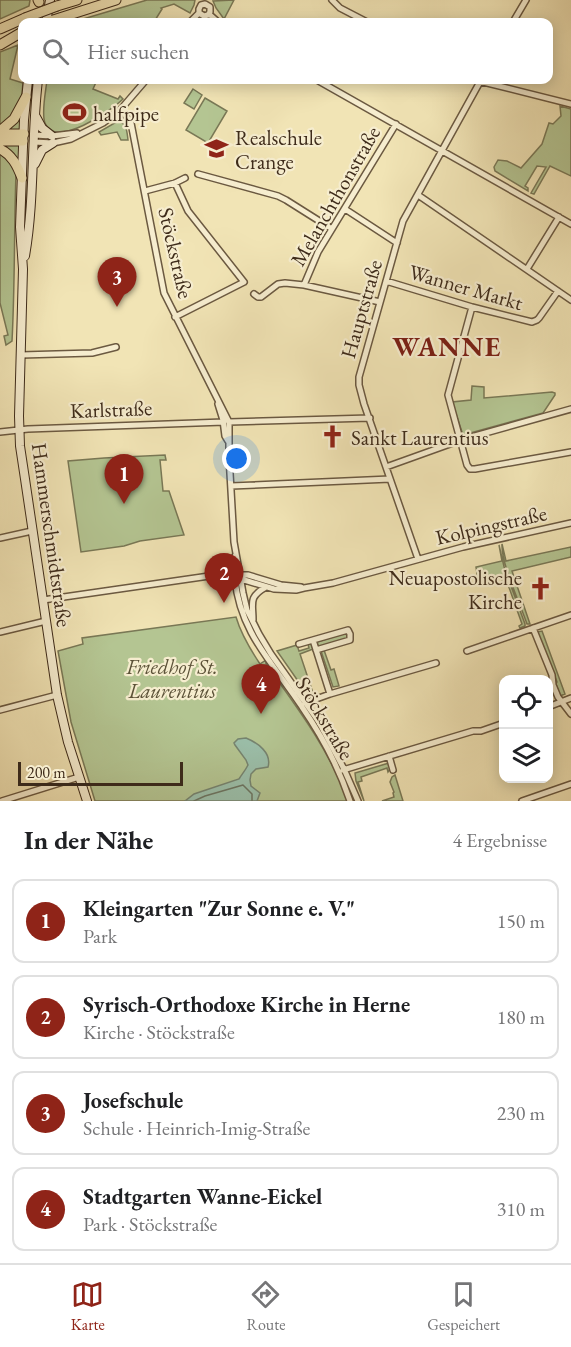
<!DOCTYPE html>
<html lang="de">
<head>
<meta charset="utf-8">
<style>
	body { margin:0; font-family:"EB Garamond",serif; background:#f2f2f2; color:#202124 }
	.controls { position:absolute; right:18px; bottom:18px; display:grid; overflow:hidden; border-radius:12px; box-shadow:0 3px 15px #0003 }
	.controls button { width:54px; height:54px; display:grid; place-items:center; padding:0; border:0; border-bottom:2px solid #e0e0e0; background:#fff; color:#202124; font:30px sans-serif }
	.scale { position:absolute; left:18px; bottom:15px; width:165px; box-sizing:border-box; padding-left:6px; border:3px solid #3e2b1a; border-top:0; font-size:16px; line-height:21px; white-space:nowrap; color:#3e2b1a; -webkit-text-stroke:4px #f6edcf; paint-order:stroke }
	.you { position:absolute; left:237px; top:459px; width:21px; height:21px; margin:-15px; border:4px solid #fff; border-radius:50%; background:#1a73e8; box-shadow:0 0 0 9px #1a73e833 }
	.badge { display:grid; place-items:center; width:39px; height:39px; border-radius:50%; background:#8f2418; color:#fff; font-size:20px; font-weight:700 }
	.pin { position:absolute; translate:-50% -50px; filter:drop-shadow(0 2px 3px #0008) }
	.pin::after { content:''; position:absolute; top:32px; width:21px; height:18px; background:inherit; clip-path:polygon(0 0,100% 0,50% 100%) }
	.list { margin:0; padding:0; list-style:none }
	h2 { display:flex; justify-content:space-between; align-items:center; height:78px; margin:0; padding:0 24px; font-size:26px }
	h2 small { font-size:20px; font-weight:400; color:#757577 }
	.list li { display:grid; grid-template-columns:39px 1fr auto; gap:18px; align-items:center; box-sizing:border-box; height:84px; margin:0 12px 12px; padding:0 12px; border:2px solid #e0e0e0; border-radius:12px }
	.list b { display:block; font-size:22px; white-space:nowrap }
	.list p { margin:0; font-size:20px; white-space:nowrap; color:#757577 }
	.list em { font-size:20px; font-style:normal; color:#757577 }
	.icon { flex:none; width:33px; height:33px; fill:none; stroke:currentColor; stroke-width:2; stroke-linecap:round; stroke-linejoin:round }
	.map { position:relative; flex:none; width:571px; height:801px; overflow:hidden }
	.search { position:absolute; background:#fff; box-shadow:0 3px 15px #0003; left:18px; right:18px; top:18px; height:66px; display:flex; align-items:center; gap:15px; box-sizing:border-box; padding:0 21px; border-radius:12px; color:#757577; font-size:22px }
	.sheet { height:462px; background:#fff }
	nav { display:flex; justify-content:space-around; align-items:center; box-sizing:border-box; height:84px; border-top:2px solid #e0e0e0; background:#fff; font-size:16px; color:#757577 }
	nav a { display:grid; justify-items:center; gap:3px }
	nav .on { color:#8f2418 }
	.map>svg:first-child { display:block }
	.green { fill:#b4c592; stroke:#797856; stroke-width:1.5 }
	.water { fill:#9bbfaa; stroke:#768470; stroke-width:1.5 }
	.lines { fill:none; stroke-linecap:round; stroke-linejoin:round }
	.shore { stroke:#6c7562; stroke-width:1.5 }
	.street-casing { stroke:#6b5941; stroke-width:8 }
	.secondary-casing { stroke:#3e2b1a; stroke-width:10 }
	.highway-casing { stroke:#3e2b1a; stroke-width:11 }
	.street { stroke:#f6edcf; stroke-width:5 }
	.secondary { stroke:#f6edcf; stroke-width:8 }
	.highway { stroke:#f1e4b5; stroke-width:9 }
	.highway-bridge-casing { stroke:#3e2b1a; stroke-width:11; stroke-linecap:butt }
	.highway-bridge { stroke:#f1e4b5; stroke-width:9 }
	.labels { text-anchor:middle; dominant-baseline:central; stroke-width:4.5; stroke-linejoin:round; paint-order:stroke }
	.poi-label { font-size:21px; fill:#3e2b1a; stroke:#f6edcf; text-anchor:start }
	.street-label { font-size:21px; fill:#3e2b1a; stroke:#f6edcf }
	.park-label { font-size:21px; font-style:italic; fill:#5c5238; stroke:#f6edcf }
	.district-label { font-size:27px; font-weight:bold; letter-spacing:1.5px; fill:#7a1f14; stroke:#f6edcf }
</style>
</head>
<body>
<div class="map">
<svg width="571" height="801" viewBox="0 0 571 801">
	<rect width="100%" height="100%" fill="#f1e4b5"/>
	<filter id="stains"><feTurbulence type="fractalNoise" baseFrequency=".00333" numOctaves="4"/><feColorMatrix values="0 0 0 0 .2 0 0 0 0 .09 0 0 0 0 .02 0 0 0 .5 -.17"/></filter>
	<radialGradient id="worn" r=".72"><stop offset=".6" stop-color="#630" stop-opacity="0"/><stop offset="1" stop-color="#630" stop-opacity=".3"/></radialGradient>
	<path class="green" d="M0,0H30L29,6L0,19Z
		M147,0H195L194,5L190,13L174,4L161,8L162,9L154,22H73Z
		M234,0L224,19L216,8L213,1Z
		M18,45L10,79L23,83L20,113L19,166L16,173C14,229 15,285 12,341L6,345L4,336L8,335L0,303V52Z
		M47,80H97L93,89L118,99L120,96L123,99C112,110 55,150 45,123C41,113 46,90 47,80Z
		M193,89L202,95L194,109L184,103Z
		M205,98L227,111L208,143L186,130Z
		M560,106L571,109V176L550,166L534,194L531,193L546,167L537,166L525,186L528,188V191L495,171L494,167L498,160L507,161L521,168L542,144L549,123L553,124L561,116Z
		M118,121C127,123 127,132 128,140H121L117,132L101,135L99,132Z
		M472,386L484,387V398L552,392L555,393V395L543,413L463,435L452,402L471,400Z
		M165,455L166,460H160L163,491H169L184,535L140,541L124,546L81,552L68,461L104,458Z
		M502,544L506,561L571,547V557L512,571L530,624H527C520,603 501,564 502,544Z
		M499,545L506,575L493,580L491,576L478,579L476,567L502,561Z
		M506,577L508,578L525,624V626L520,628L519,626L522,624L506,579L502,580V579Z
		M236,617C241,634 250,649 260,664L266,660V664C297,707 330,751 348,801H95L71,722L58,651L83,644L82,638Z
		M542,631L565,694L560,696L556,684L557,682L542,643L540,642L537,632Z
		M346,633L348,636L346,640L320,647H318L317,642Z
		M311,643L313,649L300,654L313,693L305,691L277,651L297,645L299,651L309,648L308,644Z
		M324,650L331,670L334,669L339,686L333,687L321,651Z
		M389,763L390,769L388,772L387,768L361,777L362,781L358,782L364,801L356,781L355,773Z
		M395,775L403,801H382L394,797L393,793L394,792L390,782L392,777Z"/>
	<path class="water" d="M246,738C258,743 272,753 268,767L256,769L251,774L250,780L251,786L260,793L257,801H185L194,794L239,779C242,774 245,771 248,765L246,760L235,745L234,743L238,739Z"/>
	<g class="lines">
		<path class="shore" d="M194,801L205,796L243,785L252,794V801"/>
		<defs>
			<path id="street" d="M332,0L340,8L367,22
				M209,14L218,22
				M190,22L199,13V9L201,5L205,4L210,7V12L208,15L204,16L199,13
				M513,22L526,0
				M317,80L571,224
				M475,80L571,104
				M121,109L131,123L164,293L229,422V456L234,542L243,593L247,610L259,634L271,654L319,722L344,769L358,801
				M34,135L52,136L77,133
				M34,142L53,143L71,139L103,123L121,109L146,80
				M198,174L278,196L286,200L332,229
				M175,183L188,211L244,282L175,317
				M145,191L175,183L185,178
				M418,195L571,300
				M345,209L397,243
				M527,269L559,217
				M386,281L472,307L532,322L537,320L539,318L558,291
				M304,285L318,252L396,124
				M254,294L258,297H261L278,284L285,283L304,285L380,302
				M472,307L448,395L467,465L470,469H475L571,452
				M21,355L92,353L116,347
				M218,404L223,420L225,436L228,441
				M229,422L370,418
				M0,432L28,429L224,422
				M386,467L464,439L571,409
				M231,486L390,479
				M0,538L32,531
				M235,556C233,564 234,571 235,579C240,633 274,664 302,707C322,736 339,768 350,801
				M418,559L364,404L359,385V377L403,221L481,80
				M217,576L241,579L274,589L296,590L304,588L333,583L463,547L571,523
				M43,600L223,574L248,575L281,585L301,587
				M253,620C253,603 248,597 266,587
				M533,628L552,675L553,685L558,697L571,714
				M0,632L46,621
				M313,640L330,694
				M299,644L348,630L350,634V640L316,650
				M467,651L571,615
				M305,703L330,694L436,663
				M548,707L571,698
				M0,710L57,695
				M389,756L393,770
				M343,770L473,731H481L504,723
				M2,801L79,777
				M522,801L571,784"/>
			<path id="secondary" d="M46,22L50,0
				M28,80L24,120L20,227L23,269L19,416L20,446L25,479L57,695L68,742L87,801
				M36,117L42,128L52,136
				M35,164L42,150L53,143
				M25,256C35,198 31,138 38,80"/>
			<path id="highway" d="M38,0L39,2
				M57,6L77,0
				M47,22L116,0
				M0,29L25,18
				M0,45L22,32
				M0,131L14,119L26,97
				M0,134H24
				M0,141H23
				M0,149C12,155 17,165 22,178"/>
		</defs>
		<use href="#street" class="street-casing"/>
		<use href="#secondary" class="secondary-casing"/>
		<use href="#highway" class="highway-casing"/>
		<use href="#street" class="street"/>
		<use href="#secondary" class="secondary"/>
		<use href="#highway" class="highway"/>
		<defs>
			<path id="highway-bridge" d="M25,18L57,6"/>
		</defs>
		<use href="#highway-bridge" class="highway-bridge-casing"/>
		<use href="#highway-bridge" class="highway-bridge"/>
	</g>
	<defs>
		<symbol id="stadium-bare" viewBox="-9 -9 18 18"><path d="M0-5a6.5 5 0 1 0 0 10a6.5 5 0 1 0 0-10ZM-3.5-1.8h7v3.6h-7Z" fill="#8f2418" stroke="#f6edcf" stroke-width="2.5" paint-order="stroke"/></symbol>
		<symbol id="school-bare" viewBox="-9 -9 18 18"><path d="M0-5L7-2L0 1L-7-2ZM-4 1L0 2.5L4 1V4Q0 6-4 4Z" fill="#8f2418" stroke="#f6edcf" stroke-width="2.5" paint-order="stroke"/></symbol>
		<symbol id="church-bare" viewBox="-9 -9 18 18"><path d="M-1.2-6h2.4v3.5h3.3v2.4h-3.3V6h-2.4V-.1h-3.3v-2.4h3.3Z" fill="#8f2418" stroke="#f6edcf" stroke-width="2.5" paint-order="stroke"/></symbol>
	</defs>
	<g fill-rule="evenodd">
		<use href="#stadium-bare" x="58" y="96" width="33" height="33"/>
		<use href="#school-bare" x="200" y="132" width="33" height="33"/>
		<use href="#church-bare" x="316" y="420" width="33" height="33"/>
		<use href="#church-bare" x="524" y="572" width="33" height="33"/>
	</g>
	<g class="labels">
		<g class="poi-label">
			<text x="93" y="113">halfpipe</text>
			<text x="235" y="137">Realschule<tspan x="235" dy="24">Crange</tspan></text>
			<text x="351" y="437">Sankt Laurentius</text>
			<text x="522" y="577" text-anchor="end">Neuapostolische<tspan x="522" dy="24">Kirche</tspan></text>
		</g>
		<g class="street-label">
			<text transform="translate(335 196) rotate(-60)">Melanchthonstraße</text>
			<text transform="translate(176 253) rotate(77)">Stöckstraße</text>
			<text transform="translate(466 287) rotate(16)">Wanner Markt</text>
			<text transform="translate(361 309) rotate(-74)">Hauptstraße</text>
			<text transform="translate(111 409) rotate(-2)">Karlstraße</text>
			<text transform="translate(491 525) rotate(-13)">Kolpingstraße</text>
			<text transform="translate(52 535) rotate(82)">Hammerschmidtstraße</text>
			<text transform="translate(325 718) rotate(59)">Stöckstraße</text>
		</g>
		<g class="park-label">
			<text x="172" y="666">Friedhof St.<tspan x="172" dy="24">Laurentius</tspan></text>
		</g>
		<g class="district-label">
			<text x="447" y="346">WANNE</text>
		</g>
	</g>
	<rect width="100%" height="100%" filter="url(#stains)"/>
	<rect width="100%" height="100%" fill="url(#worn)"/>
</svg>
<div class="controls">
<button><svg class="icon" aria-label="locate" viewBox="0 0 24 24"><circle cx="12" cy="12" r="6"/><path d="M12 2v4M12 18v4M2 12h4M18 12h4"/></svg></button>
<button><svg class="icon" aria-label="layers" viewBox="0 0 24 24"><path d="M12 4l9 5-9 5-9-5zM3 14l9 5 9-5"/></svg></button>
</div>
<div class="scale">200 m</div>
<div class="you"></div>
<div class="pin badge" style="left:124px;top:504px">1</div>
<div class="pin badge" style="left:224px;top:603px">2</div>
<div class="pin badge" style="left:117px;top:307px">3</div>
<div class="pin badge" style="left:261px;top:714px">4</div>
<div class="search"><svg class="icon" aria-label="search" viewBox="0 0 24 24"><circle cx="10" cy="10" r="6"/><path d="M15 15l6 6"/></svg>Hier suchen</div>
</div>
<section class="sheet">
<h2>In der Nähe<small>4 Ergebnisse</small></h2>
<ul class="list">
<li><span class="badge">1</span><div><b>Kleingarten &quot;Zur Sonne e. V.&quot;</b><p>Park</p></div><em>150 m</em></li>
<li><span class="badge">2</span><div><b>Syrisch-Orthodoxe Kirche in Herne</b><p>Kirche · Stöckstraße</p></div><em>180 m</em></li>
<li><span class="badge">3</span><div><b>Josefschule</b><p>Schule · Heinrich-Imig-Straße</p></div><em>230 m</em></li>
<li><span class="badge">4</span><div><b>Stadtgarten Wanne-Eickel</b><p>Park · Stöckstraße</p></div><em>310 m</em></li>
</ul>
</section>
<nav>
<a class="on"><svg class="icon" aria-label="map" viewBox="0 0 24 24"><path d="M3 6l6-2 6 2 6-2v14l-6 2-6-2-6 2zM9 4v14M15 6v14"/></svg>Karte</a>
<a><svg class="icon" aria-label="directions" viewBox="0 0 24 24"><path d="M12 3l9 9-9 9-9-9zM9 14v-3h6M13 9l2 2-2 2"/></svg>Route</a>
<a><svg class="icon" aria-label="saved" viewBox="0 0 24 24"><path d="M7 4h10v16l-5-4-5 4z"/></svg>Gespeichert</a>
</nav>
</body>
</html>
